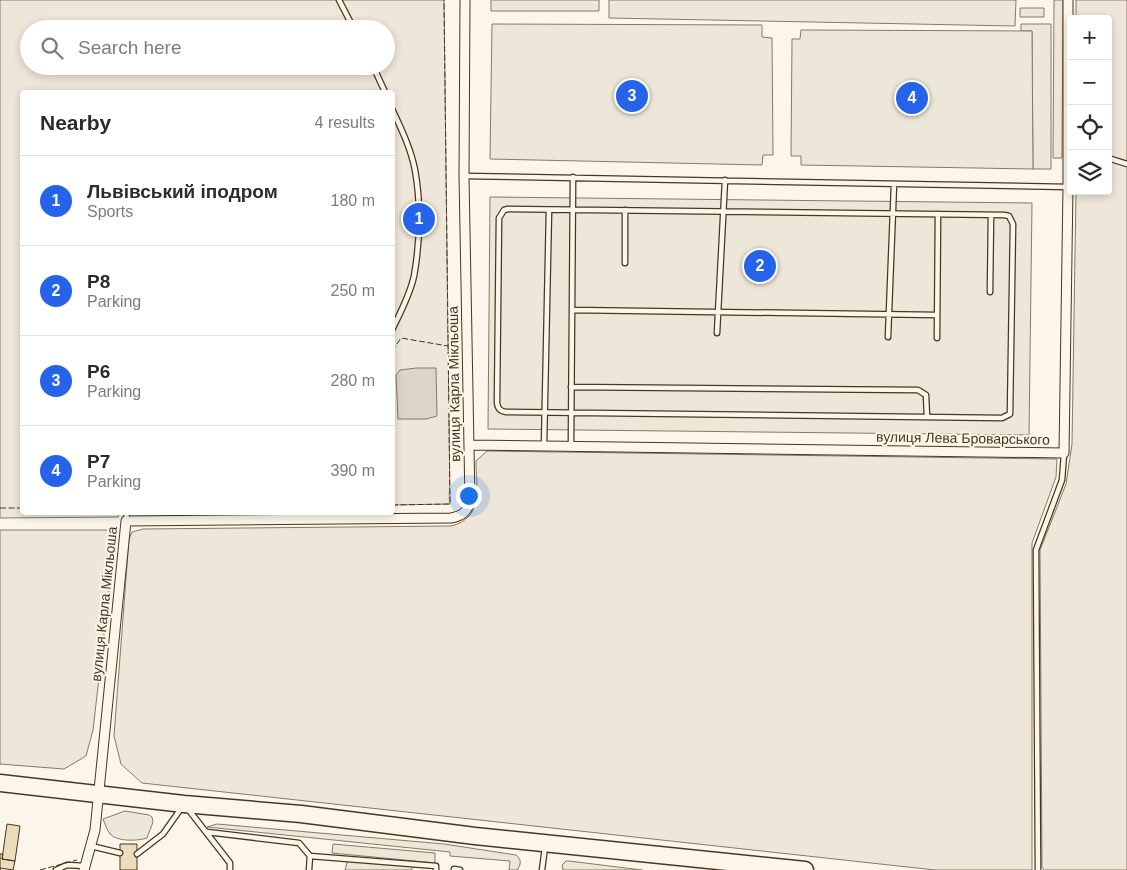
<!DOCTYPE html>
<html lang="en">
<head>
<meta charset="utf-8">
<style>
	body { margin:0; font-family:Arial,sans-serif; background:#f7f7f7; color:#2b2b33 }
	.controls { position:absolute; right:15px; top:15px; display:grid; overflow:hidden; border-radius:5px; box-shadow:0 2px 8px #0003 }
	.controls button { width:45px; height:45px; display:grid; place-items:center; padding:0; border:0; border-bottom:1px solid #e1e1e2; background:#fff; color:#2b2b33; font:25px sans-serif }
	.you { position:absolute; left:468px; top:495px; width:18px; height:18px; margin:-12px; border:4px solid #fff; border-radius:50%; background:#1a73e8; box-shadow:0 0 0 8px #1a73e833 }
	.badge { display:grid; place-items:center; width:32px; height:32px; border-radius:50%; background:#2563eb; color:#fff; font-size:16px; font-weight:700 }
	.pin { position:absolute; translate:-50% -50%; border:2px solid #fff; box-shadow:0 1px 5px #0006 }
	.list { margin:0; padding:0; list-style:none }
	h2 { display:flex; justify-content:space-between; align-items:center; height:65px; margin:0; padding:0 20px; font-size:21px }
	h2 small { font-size:16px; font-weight:400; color:#7c7c81 }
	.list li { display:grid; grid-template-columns:32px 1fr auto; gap:15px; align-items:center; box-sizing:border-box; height:90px; padding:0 20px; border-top:1px solid #e1e1e2 }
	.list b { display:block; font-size:19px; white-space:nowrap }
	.list p { margin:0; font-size:16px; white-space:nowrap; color:#7c7c81 }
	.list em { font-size:16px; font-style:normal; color:#7c7c81 }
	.icon { flex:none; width:28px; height:28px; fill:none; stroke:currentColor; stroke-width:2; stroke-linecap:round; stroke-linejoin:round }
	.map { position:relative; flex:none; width:1127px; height:870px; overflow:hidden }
	.search { position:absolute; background:#fff; box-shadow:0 2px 8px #0003; left:20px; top:20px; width:375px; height:55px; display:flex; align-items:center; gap:12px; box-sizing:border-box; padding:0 18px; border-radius:28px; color:#7c7c81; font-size:19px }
	.panel { position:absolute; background:#fff; box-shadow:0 2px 8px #0003; left:20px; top:90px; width:375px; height:425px; border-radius:5px }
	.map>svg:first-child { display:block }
	.green { fill:#ede6d9; stroke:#887966; fill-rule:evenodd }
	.parking { fill:#ede7d9; stroke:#887966 }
	.water { fill:#dcd4c6; stroke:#887966 }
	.building { fill:#ecdcbc; stroke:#4a3520 }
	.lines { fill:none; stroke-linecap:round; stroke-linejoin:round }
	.lane-casing { stroke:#4a3520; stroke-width:7 }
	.street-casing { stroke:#4a3520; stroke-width:11 }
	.highway-casing { stroke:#4a3520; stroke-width:19 }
	.lane { stroke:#fbf6e9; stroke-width:4.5 }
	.street { stroke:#fbf6e9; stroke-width:9 }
	.highway { stroke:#fbf6e9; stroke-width:16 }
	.fence { stroke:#4a3520; stroke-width:1; stroke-dasharray:6 2.5; stroke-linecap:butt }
	.labels { text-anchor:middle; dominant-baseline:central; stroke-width:4; stroke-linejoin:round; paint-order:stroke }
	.street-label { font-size:14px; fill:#4a3520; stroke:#fbf6e9 }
</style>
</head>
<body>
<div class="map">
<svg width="1127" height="870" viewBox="0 0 1127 870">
	<rect width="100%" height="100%" fill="#fbf6e9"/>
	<path class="green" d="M0,0H444L450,504L393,505L392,92H22V512L120,513L118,517L0,518ZM29,29H386V66H29Z
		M1054,0H1063L1062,158H1053Z
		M1076,0H1127V870H1044L1042,867L1040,550L1066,484L1072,444L1076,191H1108V19H1076Z
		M1020,8H1044V17H1020Z
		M1021,24H1051V169H1033L1032,31H1021Z
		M487,451L1057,459L1056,477L1032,543V870H935L142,783L121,764L114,736L129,539L132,532L143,529L451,526C484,518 476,488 476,461Z
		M0,530H116L93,730L86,756L64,769L0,764Z
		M125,811L149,815L152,817L153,822L147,838C138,841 117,842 110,834C107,830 105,824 103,819Z
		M217,824L444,844L516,855C522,859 521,865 517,870H509L510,861L450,856V852L207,827Z
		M566,861H569L642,870H563L562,865Z"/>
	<path class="parking" d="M491,0H599V11H491Z
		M609,0H1016L1015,26L609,18Z
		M492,24L762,25V37L772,38L773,155H763L762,165L490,159Z
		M801,30L1032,31L1033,169L801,165V156H791L792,39H800Z
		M490,197L1032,203L1029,435L488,429Z
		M333,844L435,853V863L332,853Z
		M348,859L414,866L411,870H345Z"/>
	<path class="water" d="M416,368H436L437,416L426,419H398L396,375L400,370Z"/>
	<path class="building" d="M7,824L20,826L15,861L2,859Z
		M120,844H137V870H120Z
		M0,854H3L2,859L15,861L13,870L0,868V870Z"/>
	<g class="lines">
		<defs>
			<path id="lane" d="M339,0L354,29
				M373,66L385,92
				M392,109C401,128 411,149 415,170C421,204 420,242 414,276C410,295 400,313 392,330
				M1108,158L1127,164
				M464,176L1068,187
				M508,209L1004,215L1009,216L1013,224L1010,414L1002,418L506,412C500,411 498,409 497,403L499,218L504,210Z
				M625,210V263
				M990,292L991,215
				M572,310L937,315
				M717,333L725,180
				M888,337L894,184
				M937,338L938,214
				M571,387L918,390L926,395L927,417
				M544,446L549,210
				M571,447L573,177
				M126,521L127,512
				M188,809L230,863V870
				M207,832L299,843L310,856L309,870
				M91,846L120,853
				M137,854L163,834L182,807
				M310,856L436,866V870
				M454,869L460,870
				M56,870L67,865L85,866
				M542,870L545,847
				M1038,870L1036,550L1062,480L1064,454"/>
			<path id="street" d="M469,445L1064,453L1068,187V0
				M84,870L95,830L126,521L451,518C462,516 467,512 470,502L464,176L465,0"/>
			<path id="highway" d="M0,783L184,804L301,814L475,836L805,870"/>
		</defs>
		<use href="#lane" class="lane-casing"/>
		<use href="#street" class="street-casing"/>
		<use href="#highway" class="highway-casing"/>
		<use href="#lane" class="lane"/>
		<use href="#street" class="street"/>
		<use href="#highway" class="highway"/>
		<path class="fence" d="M392,351L401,338L448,346
			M392,505L450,504L444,0
			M0,508H22
			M40,870L77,860"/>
	</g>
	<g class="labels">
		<g class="street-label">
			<text transform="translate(454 384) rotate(-91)">вулиця Карла Мікльоша</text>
			<text transform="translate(963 438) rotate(1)">вулиця Лева Броварського</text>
			<text transform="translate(104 604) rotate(-84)">вулиця Карла Мікльоша</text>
		</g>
	</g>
</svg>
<div class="controls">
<button>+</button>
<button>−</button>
<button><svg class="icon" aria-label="locate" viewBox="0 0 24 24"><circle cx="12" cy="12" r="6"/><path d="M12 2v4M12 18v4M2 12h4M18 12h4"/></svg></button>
<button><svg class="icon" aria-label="layers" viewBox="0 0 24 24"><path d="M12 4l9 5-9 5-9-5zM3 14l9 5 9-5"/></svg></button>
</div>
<div class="you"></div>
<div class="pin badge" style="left:419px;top:219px">1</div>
<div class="pin badge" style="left:760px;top:266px">2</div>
<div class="pin badge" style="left:632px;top:96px">3</div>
<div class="pin badge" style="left:912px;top:98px">4</div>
<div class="search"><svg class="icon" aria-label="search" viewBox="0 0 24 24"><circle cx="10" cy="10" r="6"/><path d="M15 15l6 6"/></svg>Search here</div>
<section class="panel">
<h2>Nearby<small>4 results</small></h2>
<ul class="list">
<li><span class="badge">1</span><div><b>Львівський іподром</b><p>Sports</p></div><em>180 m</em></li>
<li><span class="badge">2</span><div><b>P8</b><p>Parking</p></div><em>250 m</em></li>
<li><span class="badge">3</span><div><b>P6</b><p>Parking</p></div><em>280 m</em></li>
<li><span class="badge">4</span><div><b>P7</b><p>Parking</p></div><em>390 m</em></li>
</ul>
</section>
</div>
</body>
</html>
